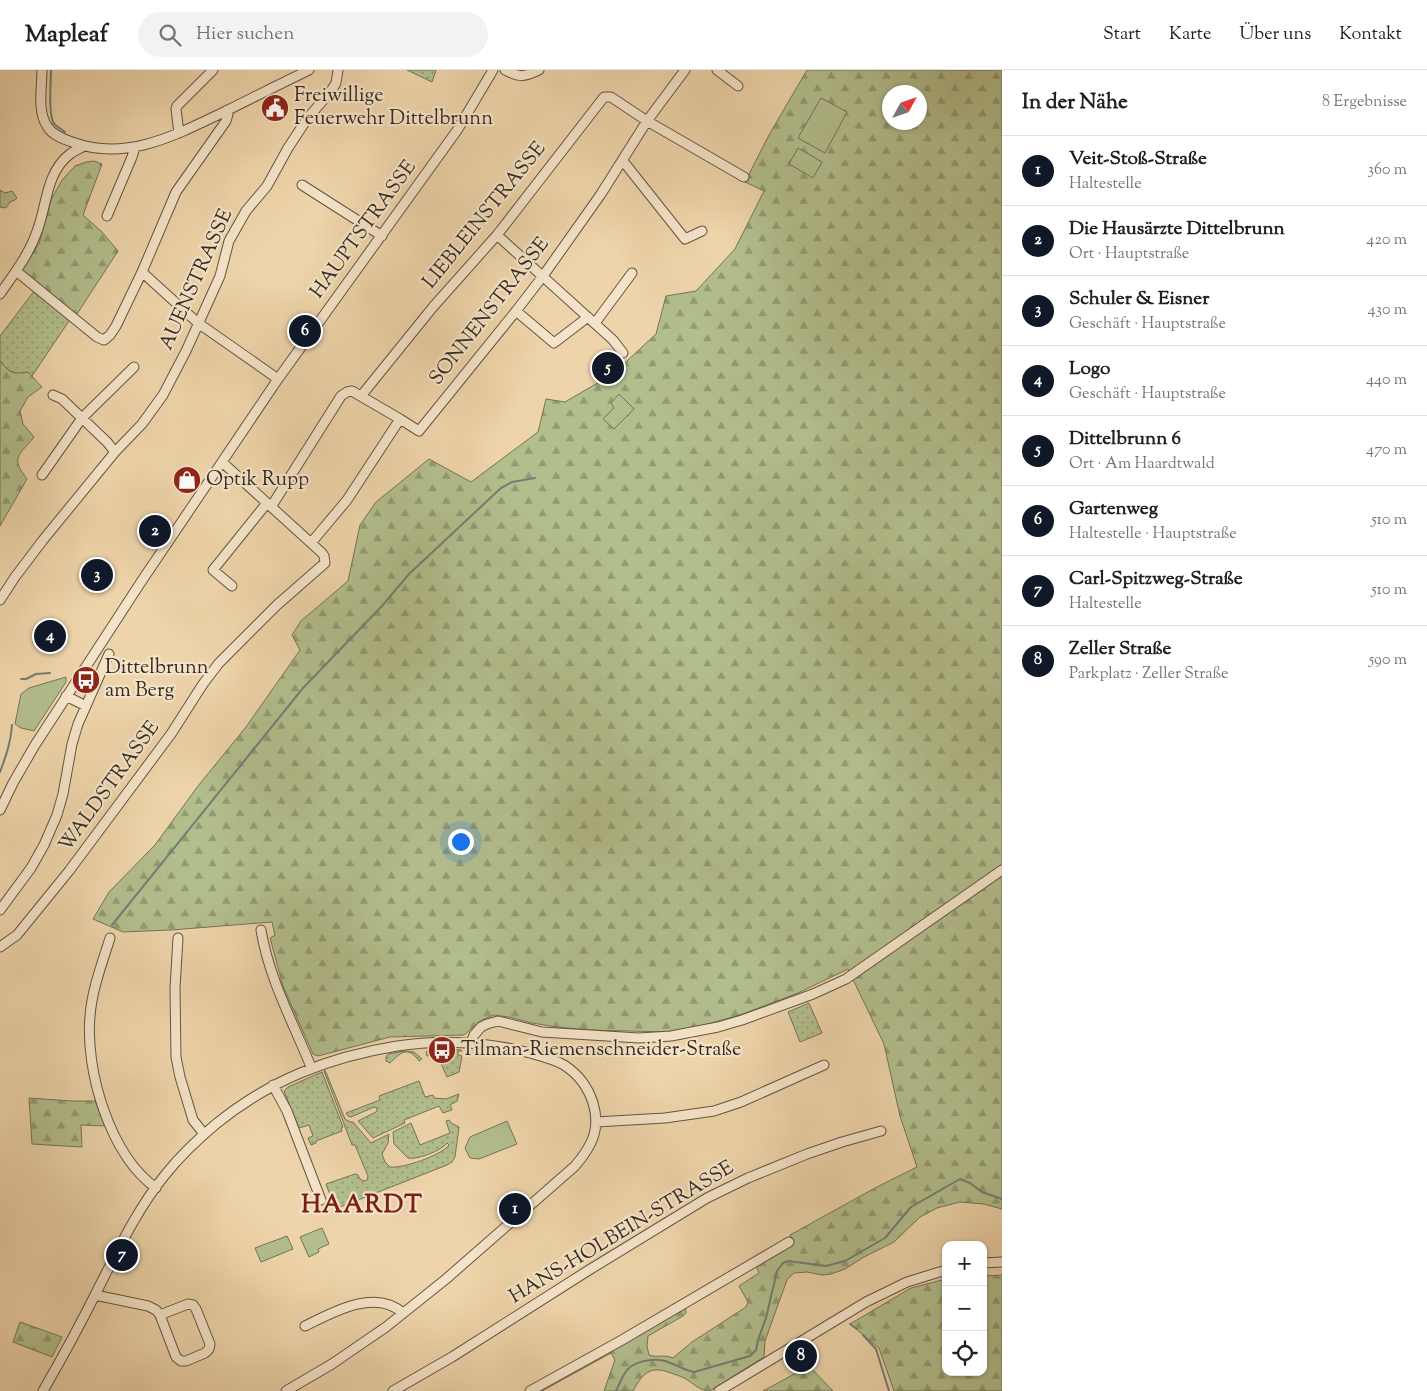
<!DOCTYPE html>
<html lang="de">
<head>
<meta charset="utf-8">
<style>
	body { margin:0; font-family:"Sorts Mill Goudy",serif; background:#f2f2f2; color:#202124 }
	.controls { position:absolute; right:15px; bottom:15px; display:grid; overflow:hidden; border-radius:10px; box-shadow:0 1px 4px #0004 }
	.controls button { width:45px; height:45px; display:grid; place-items:center; padding:0; border:0; border-bottom:1px solid #e0e0e0; background:#fff; color:#202124; font:25px sans-serif }
	.compass { position:absolute; left:882px; top:15px; width:45px; height:45px; border-radius:50%; background:#fff; box-shadow:0 1px 4px #0004; rotate:50deg }
	.you { position:absolute; left:460px; top:771px; width:18px; height:18px; margin:-12px; border:4px solid #fff; border-radius:50%; background:#1a73e8; box-shadow:0 0 0 8px #1a73e833 }
	.badge { display:grid; place-items:center; width:32px; height:32px; border-radius:50%; background:#111827; color:#fff; font-size:16px; font-weight:700 }
	.pin { position:absolute; translate:-50% -50%; border:2px solid #fff; box-shadow:0 1px 5px #0006 }
	.list { margin:0; padding:0; list-style:none }
	h2 { display:flex; justify-content:space-between; align-items:center; height:65px; margin:0; padding:0 20px; font-size:21px }
	h2 small { font-size:16px; font-weight:400; color:#757577 }
	.list li { display:grid; grid-template-columns:32px 1fr auto; gap:15px; align-items:center; box-sizing:border-box; height:70px; padding:0 20px; border-top:1px solid #e0e0e0 }
	.list b { display:block; font-size:19px; white-space:nowrap }
	.list p { margin:0; font-size:16px; white-space:nowrap; color:#757577 }
	.list em { font-size:16px; font-style:normal; color:#757577 }
	.icon { flex:none; width:28px; height:28px; fill:none; stroke:currentColor; stroke-width:2; stroke-linecap:round; stroke-linejoin:round }
	.map { position:relative; flex:none; width:1002px; height:1321px; overflow:hidden }
	header { display:flex; align-items:center; gap:30px; box-sizing:border-box; height:70px; padding:0 25px; background:#fff; border-bottom:1px solid #e0e0e0 }
	header strong { font-size:24px }
	nav { display:flex; gap:28px; margin-inline-start:auto; font-size:18px }
	.search { width:350px; height:45px; background:#f2f2f2; display:flex; align-items:center; gap:12px; box-sizing:border-box; padding:0 18px; border-radius:28px; color:#757577; font-size:19px }
	main { display:flex }
	aside { flex:1; background:#fff }
	.map>svg:first-child { display:block }
	.grass { fill:url(#grass-dots); stroke:#747457 }
	.forest { fill:url(#forest-firs); stroke:#747457; fill-rule:evenodd }
	.green { fill:#b3be8d; stroke:#747457 }
	.lines { fill:none; stroke-linecap:round; stroke-linejoin:round }
	.stream { stroke:#727f77; stroke-width:2 }
	.minor-casing { stroke:#635443; stroke-width:11 }
	.minor { stroke:#f4e3c8; stroke-width:9 }
	.labels { text-anchor:middle; dominant-baseline:central; stroke-width:4.5; stroke-linejoin:round; paint-order:stroke }
	.poi-label { font-size:20px; fill:#352a21; stroke:#f4e3c8; text-anchor:start }
	.street-label { font-size:20px; fill:#352a21; stroke:#f4e3c8 }
	.district-label { font-size:25px; font-weight:bold; letter-spacing:1px; fill:#7a1f14; stroke:#f4e3c8 }
</style>
</head>
<body>
<header>
<strong>Mapleaf</strong>
<div class="search"><svg class="icon" aria-label="search" viewBox="0 0 24 24"><circle cx="10" cy="10" r="6"/><path d="M15 15l6 6"/></svg>Hier suchen</div>
<nav><a>Start</a><a>Karte</a><a>Über uns</a><a>Kontakt</a></nav>
</header>
<main>
<div class="map">
<svg width="1002" height="1321" viewBox="0 0 1002 1321">
	<defs>
		<pattern id="grass-dots" width="8" height="8" patternUnits="userSpaceOnUse" patternTransform="scale(1.25)"><rect width="8" height="8" fill="#b3be8d"/><path d="M2 2h.1M6 6h.1" fill="none" stroke="#929b73" stroke-width="1.8" stroke-linecap="round"/></pattern>
		<pattern id="forest-firs" width="22" height="20" patternUnits="userSpaceOnUse" patternTransform="scale(1.25)"><rect width="22" height="20" fill="#b3be8d"/><path d="M5 1l3.5 6h-7zM16 11l3.5 6h-7z" fill="#929b73"/></pattern>
	</defs>
	<rect width="100%" height="100%" fill="#eed4aa"/>
	<filter id="stains"><feTurbulence type="fractalNoise" baseFrequency=".004" numOctaves="4"/><feColorMatrix values="0 0 0 0 .2 0 0 0 0 .09 0 0 0 0 .02 0 0 0 .5 -.17"/></filter>
	<radialGradient id="worn" r=".72"><stop offset=".6" stop-color="#630" stop-opacity="0"/><stop offset="1" stop-color="#630" stop-opacity=".3"/></radialGradient>
	<path class="grass" d="M407,0H436L432,12Z
		M35,220L71,248L32,306L28,302L19,304L7,300L0,291V266Z
		M809,933L822,963L800,972L788,942Z
		M439,979V982H445V979L461,980L462,981H458V985L462,986L459,1002L447,1007L437,984L427,986L426,982L428,980Z
		M404,981L414,982L422,989L419,991C408,975 400,983 390,993L386,991V987L388,984Z
		M325,1000L345,1049L350,1052H353L371,1073L389,1064L388,1073L382,1084L385,1092L390,1097C402,1099 442,1085 449,1075L447,1073C441,1081 417,1090 408,1088L394,1074L393,1062L411,1053L420,1075L450,1063L446,1051L449,1050L451,1053L459,1057L455,1087L452,1092L447,1095L335,1139L326,1114L355,1104L358,1105L360,1109L364,1111L367,1110L368,1106L355,1075H352L324,1001Z
		M322,1002L343,1057L341,1058L342,1061L316,1071V1073L311,1075L308,1068L313,1066L309,1055L299,1058L284,1021L288,1017Z
		M419,1011L425,1027L433,1025L434,1028L446,1029L459,1024L457,1031L450,1035L452,1040L443,1043L439,1036L404,1050L405,1053L373,1068L358,1051L376,1042L377,1041V1038L374,1037L351,1047L348,1046L346,1043L380,1030L379,1026Z
		M610,1281L611,1283L542,1321H538Z"/>
	<path class="forest" d="M807,0H1002V1139L984,1134L960,1132L937,1138L920,1147L894,1172L864,1187L845,1199L831,1204L822,1205L807,1202L794,1203L787,1210L765,1271L764,1287L710,1321C700,1321 694,1314 686,1309C681,1306 676,1305 671,1303C650,1295 643,1303 633,1321H604L615,1290L610,1281L685,1236L686,1243L683,1246L648,1266L647,1276L649,1285C658,1288 664,1284 673,1288L692,1272L746,1237L748,1232L739,1216L759,1203L757,1198V1193L794,1173L790,1165L875,1118L917,1097L900,1046L884,974L848,899L798,923L743,944L701,956L669,962L589,960L557,957L532,953L509,947L494,945L482,950L464,965L390,967L318,986L313,984L283,916L270,868L275,865L272,852L171,860L123,862L93,849L109,822L155,775L198,716L246,657L300,580L292,565L301,551L348,511L360,455L376,432L429,389L471,412L538,362L546,329L565,332L613,304L656,264L666,226L696,221L735,179L764,121L745,112L769,65ZM889,22H919V52H889Z
		M94,91L102,94L83,145L102,162L118,181L75,247L20,202L39,174L51,130L62,110L75,96L86,92Z
		M0,291C8,302 14,305 28,302L42,317L28,327L20,341L23,354L34,367C19,386 10,387 27,409L0,456Z
		M29,1028L72,1031H95L105,1056L81,1055L82,1077L32,1074Z
		M1002,1205V1321H894L879,1278L850,1254L911,1218L946,1209V1302H983V1206Z
		M20,1252L62,1267L52,1287L13,1272Z
		M809,1296L833,1321H763Z"/>
	<path class="green" d="M821,28L847,42L825,83L798,68Z
		M798,78L822,92L813,108L789,94Z
		M0,120L5,123L12,121L17,128L15,130L10,132L6,138L0,137Z
		M619,324L634,339L614,359L603,349L614,338L611,333Z
		M66,607V612L34,661L21,658L15,654L21,624L29,618Z
		M507,1051L517,1074L479,1089L470,1088L465,1078L470,1067Z
		M322,1158L329,1174L318,1179L319,1182L309,1187L300,1167Z
		M287,1166L293,1179L261,1192L255,1178Z"/>
	<g class="lines">
		<path class="stream" d="M51,0C51,12 48,41 53,52C55,56 61,59 65,62
			M21,609H26L36,604L50,603
			M0,702C6,686 11,672 12,655
			M112,855L303,618L382,536L409,504L501,418L512,412L535,408
			M850,1254L857,1259
			M863,1265L876,1279L889,1321
			M616,1321C619,1315 621,1309 625,1303C632,1291 652,1288 665,1291C675,1294 684,1300 694,1302L750,1286L756,1280L758,1270L766,1248L777,1201L783,1193L788,1191L826,1196L845,1191L885,1168L911,1137L960,1109L970,1113L982,1122L1002,1129"/>
		<defs>
			<path id="minor" d="M42,0C42,17 37,41 47,56C52,65 63,69 72,72C126,92 176,65 224,42C252,28 280,14 309,0
				M505,0C520,8 524,7 539,0
				M717,0L738,16
				M179,63L176,39L177,36L213,0
				M623,91L685,169L702,161
				M302,115L382,166
				M107,146L132,87L135,77
				M497,165L613,270L623,283
				M16,201L97,267L104,270L110,265L116,256L142,202L176,122L226,51L228,44L227,40
				M142,202L198,253L278,309
				M0,224C13,205 28,186 36,164C47,138 45,103 70,84C74,81 79,79 84,76
				M516,241L554,273L588,247
				M595,253L632,203
				M53,325L62,329L107,372L115,382
				M361,326L433,237L497,165L604,27H611L647,51L744,107
				M42,405L82,348L134,297
				M271,437L341,326L347,322L352,321L400,349
				M311,473L347,430L400,349L419,361L516,241L543,206L601,124L647,51L685,0
				M232,516L213,500L267,433
				M0,530L15,507L43,470L115,382L142,354L163,325L186,281L220,206L229,171L246,141L267,116L288,78L307,49L331,21L336,13L338,0
				M86,636L109,584
				M0,740L13,713L35,675L141,512L278,309L458,59L493,0
				M0,840L31,798L44,775L57,745L63,724L72,674L78,654L86,636L66,626
				M261,860C269,909 293,952 311,997
				M110,868C102,894 92,919 90,946C85,1001 110,1085 156,1118
				M178,868L175,918L176,987L180,1007L193,1050L204,1064
				M0,877L17,865L69,801L171,664L203,614L219,593L277,535L325,493L324,486L322,483L222,392
				M471,973L474,965L481,957L487,954L498,951L542,962L639,968L671,966L718,957L742,950L813,924L846,909L1002,800
				M273,1015L287,1041L321,1130
				M596,1052L665,1048L714,1041L741,1032L824,995
				M983,1193L1002,1192
				M95,1225L148,1236L156,1240L160,1245L176,1287L181,1291H186L205,1283L209,1279L210,1274L196,1239L193,1235L188,1234L160,1245
				M305,1256C333,1242 375,1218 403,1243
				M43,1321C62,1288 80,1255 97,1221C117,1182 137,1139 165,1105C180,1086 198,1069 216,1054C270,1010 329,987 397,976C441,969 487,972 530,983C541,986 554,989 564,995C578,1004 588,1017 593,1033C601,1059 592,1076 575,1096L446,1209L386,1257L332,1294L286,1321
				M393,1321L452,1287L589,1200L707,1128L748,1108L807,1084L842,1072L881,1061
				M530,1321L622,1270L789,1172
				M719,1321L866,1232L907,1212L946,1200"/>
		</defs>
		<use href="#minor" class="minor-casing"/>
		<use href="#minor" class="minor"/>
	</g>
	<defs>
		<symbol id="civic-disc" viewBox="-11 -11 22 22"><circle r="9.5" fill="#8f2418" stroke="#f4e3c8"/><path d="M-.6-6.5H3V-4.5H.6V-3L4-1V1h2V6H-6V1h2V-1L-.6-3ZM-1.2 2.5V6h2.4V2.5Z" fill="#fff"/></symbol>
		<symbol id="shop-disc" viewBox="-11 -11 22 22"><circle r="9.5" fill="#8f2418" stroke="#f4e3c8"/><path d="M-5-2.5h2.3a2.7 3.5 0 0 1 5.4 0H5L5.5 6h-11ZM-1.5-2.5h3a1.5 2.3 0 0 0-3 0Z" fill="#fff"/></symbol>
		<symbol id="bus-disc" viewBox="-11 -11 22 22"><circle r="9.5" fill="#8f2418" stroke="#f4e3c8"/><path d="M-5-6H5V4H4V6H2V4H-2V6H-4V4H-5ZM-3.5-4V0h7V-4ZM-3.5 1.2v1.5H-2V1.2ZM2 1.2v1.5H3.5V1.2Z" fill="#fff"/></symbol>
	</defs>
	<g fill-rule="evenodd">
		<use href="#civic-disc" x="259" y="22" width="32" height="32"/>
		<use href="#shop-disc" x="171" y="394" width="32" height="32"/>
		<use href="#bus-disc" x="70" y="594" width="32" height="32"/>
		<use href="#bus-disc" x="426" y="964" width="32" height="32"/>
	</g>
	<g class="labels">
		<g class="poi-label">
			<text x="294" y="26">Freiwillige<tspan x="294" dy="23">Feuerwehr Dittelbrunn</tspan></text>
			<text x="206" y="410">Optik Rupp</text>
			<text x="105" y="598">Dittelbrunn<tspan x="105" dy="23">am Berg</tspan></text>
			<text x="461" y="980">Tilman-Riemenschneider-Straße</text>
		</g>
		<g class="street-label">
			<text transform="translate(485 146) rotate(-51)">LIEBLEINSTRASSE</text>
			<text transform="translate(364 160) rotate(-54)">HAUPTSTRASSE</text>
			<text transform="translate(197 210) rotate(-66)">AUENSTRASSE</text>
			<text transform="translate(490 242) rotate(-52)">SONNENSTRASSE</text>
			<text transform="translate(110 717) rotate(-54)">WALDSTRASSE</text>
			<text transform="translate(622 1163) rotate(-31)">HANS-HOLBEIN-STRASSE</text>
		</g>
		<g class="district-label">
			<text x="362" y="1136">HAARDT</text>
		</g>
	</g>
	<rect width="100%" height="100%" filter="url(#stains)"/>
	<rect width="100%" height="100%" fill="url(#worn)"/>
</svg>
<div class="controls">
<button>+</button>
<button>−</button>
<button><svg class="icon" aria-label="locate" viewBox="0 0 24 24"><circle cx="12" cy="12" r="6"/><path d="M12 2v4M12 18v4M2 12h4M18 12h4"/></svg></button>
</div>
<svg class="compass" viewBox="-18 -18 36 36"><path d="M0-13l5 13h-10z" fill="#e53935"/><path d="M0 13l5-13h-10z" fill="#757577"/></svg>
<div class="you"></div>
<div class="pin badge" style="left:515px;top:1139px">1</div>
<div class="pin badge" style="left:155px;top:461px">2</div>
<div class="pin badge" style="left:97px;top:505px">3</div>
<div class="pin badge" style="left:50px;top:566px">4</div>
<div class="pin badge" style="left:608px;top:298px">5</div>
<div class="pin badge" style="left:305px;top:261px">6</div>
<div class="pin badge" style="left:122px;top:1185px">7</div>
<div class="pin badge" style="left:801px;top:1286px">8</div>
</div>
<aside>
<h2>In der Nähe<small>8 Ergebnisse</small></h2>
<ul class="list">
<li><span class="badge">1</span><div><b>Veit-Stoß-Straße</b><p>Haltestelle</p></div><em>360 m</em></li>
<li><span class="badge">2</span><div><b>Die Hausärzte Dittelbrunn</b><p>Ort · Hauptstraße</p></div><em>420 m</em></li>
<li><span class="badge">3</span><div><b>Schuler &amp; Eisner</b><p>Geschäft · Hauptstraße</p></div><em>430 m</em></li>
<li><span class="badge">4</span><div><b>Logo</b><p>Geschäft · Hauptstraße</p></div><em>440 m</em></li>
<li><span class="badge">5</span><div><b>Dittelbrunn 6</b><p>Ort · Am Haardtwald</p></div><em>470 m</em></li>
<li><span class="badge">6</span><div><b>Gartenweg</b><p>Haltestelle · Hauptstraße</p></div><em>510 m</em></li>
<li><span class="badge">7</span><div><b>Carl-Spitzweg-Straße</b><p>Haltestelle</p></div><em>510 m</em></li>
<li><span class="badge">8</span><div><b>Zeller Straße</b><p>Parkplatz · Zeller Straße</p></div><em>590 m</em></li>
</ul>
</aside>
</main>
</body>
</html>
